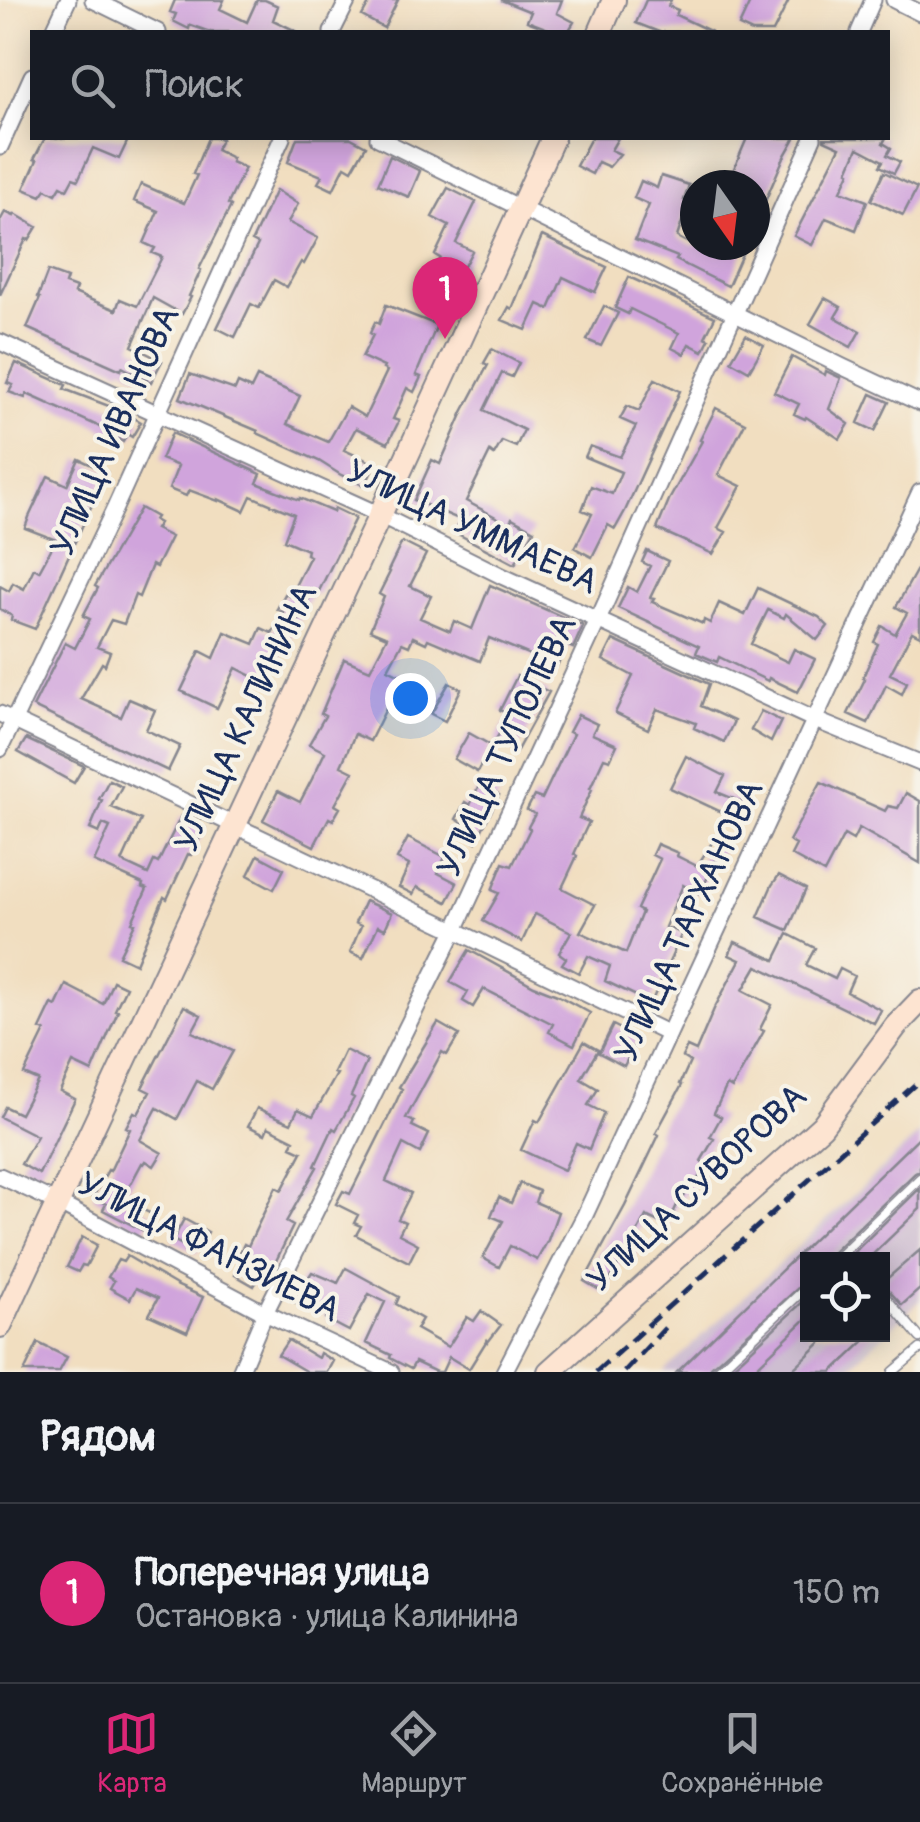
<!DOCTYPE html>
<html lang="ru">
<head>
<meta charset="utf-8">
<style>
	body { margin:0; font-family:Pangolin,sans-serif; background:#20242c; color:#f1f3f6 }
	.controls { position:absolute; right:30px; bottom:30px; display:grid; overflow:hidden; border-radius:0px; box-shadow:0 5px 25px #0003 }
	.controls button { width:90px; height:90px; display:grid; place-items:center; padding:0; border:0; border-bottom:2px solid #363941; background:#171b24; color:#f1f3f6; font:50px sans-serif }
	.compass { position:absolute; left:680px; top:170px; width:90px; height:90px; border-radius:50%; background:#171b24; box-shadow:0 5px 25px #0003; rotate:166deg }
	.you { position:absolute; left:410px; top:698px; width:35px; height:35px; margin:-25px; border:8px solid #fff; border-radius:50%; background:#1a73e8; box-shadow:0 0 0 15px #1a73e833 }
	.badge { display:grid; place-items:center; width:65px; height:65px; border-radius:50%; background:#db2777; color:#fff; font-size:32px; font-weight:700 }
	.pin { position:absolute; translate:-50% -82px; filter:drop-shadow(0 2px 5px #0008) }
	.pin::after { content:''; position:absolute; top:52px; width:35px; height:30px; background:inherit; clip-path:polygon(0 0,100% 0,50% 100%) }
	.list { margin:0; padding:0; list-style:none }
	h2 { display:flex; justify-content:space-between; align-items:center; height:130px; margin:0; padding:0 40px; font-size:42px }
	h2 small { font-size:32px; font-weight:400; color:#9ea1a6 }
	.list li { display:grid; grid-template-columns:65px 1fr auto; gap:30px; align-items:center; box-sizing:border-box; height:180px; padding:0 40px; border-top:2px solid #363941 }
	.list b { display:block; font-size:38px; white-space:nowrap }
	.list p { margin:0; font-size:32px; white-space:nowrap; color:#9ea1a6 }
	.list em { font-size:32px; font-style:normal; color:#9ea1a6 }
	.icon { flex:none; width:55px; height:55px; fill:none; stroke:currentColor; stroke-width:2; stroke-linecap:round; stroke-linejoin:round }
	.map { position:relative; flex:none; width:920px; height:1372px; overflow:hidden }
	.search { position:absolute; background:#171b24; box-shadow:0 5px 25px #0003; left:30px; right:30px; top:30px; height:110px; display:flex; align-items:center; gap:25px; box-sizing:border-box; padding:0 35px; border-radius:0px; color:#9ea1a6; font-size:38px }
	.sheet { height:310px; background:#171b24 }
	nav { display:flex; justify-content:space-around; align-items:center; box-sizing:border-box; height:140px; border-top:2px solid #363941; background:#171b24; font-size:28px; color:#9ea1a6 }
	nav a { display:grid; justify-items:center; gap:5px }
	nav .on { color:#db2777 }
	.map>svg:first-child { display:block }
	.industrial { fill:#cebed1; fill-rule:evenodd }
	.building { fill:#d0a4dc }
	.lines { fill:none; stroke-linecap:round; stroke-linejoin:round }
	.lane-casing { stroke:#86868f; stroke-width:11 }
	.street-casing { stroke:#86868f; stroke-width:19 }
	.secondary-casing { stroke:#86868f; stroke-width:26 }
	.lane { stroke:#fff; stroke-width:8 }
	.street { stroke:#fff; stroke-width:15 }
	.secondary { stroke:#fde4d1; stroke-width:22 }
	.rail { stroke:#1b2f5e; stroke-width:5; stroke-dasharray:15 8; stroke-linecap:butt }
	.labels { text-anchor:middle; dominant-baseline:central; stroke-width:8; stroke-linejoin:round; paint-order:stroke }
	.street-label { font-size:35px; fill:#1b2f5e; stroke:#f7f3e8 }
</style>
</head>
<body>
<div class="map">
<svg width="920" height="1372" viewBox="0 0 920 1372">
	<rect width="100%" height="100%" fill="#f7f3e8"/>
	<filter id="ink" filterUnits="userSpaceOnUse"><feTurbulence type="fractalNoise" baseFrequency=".01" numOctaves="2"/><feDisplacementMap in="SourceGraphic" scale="20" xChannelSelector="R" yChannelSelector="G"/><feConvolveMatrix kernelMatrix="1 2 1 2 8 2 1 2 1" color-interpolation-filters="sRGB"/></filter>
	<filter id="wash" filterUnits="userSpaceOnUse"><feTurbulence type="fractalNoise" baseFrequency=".0048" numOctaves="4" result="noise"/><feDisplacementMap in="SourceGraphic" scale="40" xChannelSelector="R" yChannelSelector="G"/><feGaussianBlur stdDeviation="2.25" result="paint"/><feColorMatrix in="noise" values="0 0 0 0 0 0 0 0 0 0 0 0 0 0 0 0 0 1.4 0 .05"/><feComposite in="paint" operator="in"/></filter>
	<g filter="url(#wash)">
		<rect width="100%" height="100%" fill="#f1dec0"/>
		<path class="industrial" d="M920,1133V1301L844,1372H663ZM808,1260H882V1334H808Z"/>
		<g id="blocks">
			<path class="building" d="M175,0H224L220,9L247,22L257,0H265L278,6L273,20L298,32H210L190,25L189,29L173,21L176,14L170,12Z
				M371,0H398L384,28L362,16Z
				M501,0H562L557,13L574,22L568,32H556L527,21L531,12Z
				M646,0H671L668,6L678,10L676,15L712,32H659L636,23Z
				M751,0H789L773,32H752L739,26Z
				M45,138H129L119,159L93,148L78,180L73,178L67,189L61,186L56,194L46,189L41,196L24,189L37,160L34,159Z
				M208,138H222L216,150L232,158L231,162L245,168L228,204L231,206L199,269L201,270L189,296L191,297L182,314L153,298L132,346L162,361L151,382L122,367L121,370L27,328L40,298L38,297L48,271L67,278L65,284L76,288L74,293L116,310L120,299L137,306L162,257L152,253L155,248L144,243L158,211L134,201L141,184L184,203L197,175L193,174Z
				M297,138H351L366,146L352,170L345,166L333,190L318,183L322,176L288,162Z
				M591,138H618L611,150L620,154L609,167L598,162L592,174L576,166Z
				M747,138H795L784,157L755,225V185H727Z
				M824,138H886L883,143L891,148L887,155L900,162L894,173L880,166L883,161L858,148L848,171L850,172L841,191L867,201L856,230L826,218L812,245L794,236L840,147L824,140Z
				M390,156L420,171L409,197L378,184Z
				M884,172L917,188L903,215L871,200Z
				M661,176L689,185L684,200L689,201L677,237L692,245H746L728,286L676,260L678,257L635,240L649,205L634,198L641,181L657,188Z
				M448,188L476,202L456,243L472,251L453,287L455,288L448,304H443L422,294L440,258L435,255L449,226L432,217Z
				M276,190L298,204L288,222L318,238L304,264L301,262L287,287L274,280L259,308L251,304L235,337L217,328L258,244L252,241Z
				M5,212L14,216L15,214L37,227L29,240L26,239L0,295V221Z
				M542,236L607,267L595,292L563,277L549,309L538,304L526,330L502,320L509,307L512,309Z
				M629,277L715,317L705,337L709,339L703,351L689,344L684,354L672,348L679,333L630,309L628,314L615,308Z
				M825,298L841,307L835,317L860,331L851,347L810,324Z
				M386,305L437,325L416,375L421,377L414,392L407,388L393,419L399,421L388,443L356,428L344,450L375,464L365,486L341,475L319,461L257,433L258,431L180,398L190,374L235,390L238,383L251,389L257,377L300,396L287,424L328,442L348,407L365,417L387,371L383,369L384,367L362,357L373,335L370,333L375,322L379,324Z
				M604,306L618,313L601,346L587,340Z
				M746,335L764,345L749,371L731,361Z
				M492,349L519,363L512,377L502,373L484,410L524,430L516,447L502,441L494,455L490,452L466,501L509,524L512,518L534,530L515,564L454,532L461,520L414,500L432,460L440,464L463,412L488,365L484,363Z
				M792,357L825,375L826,371L841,378L829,409L849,424L840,439L806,417L805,419L794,414L799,404L774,392Z
				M16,363L66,385L64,389L114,408L115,407L141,422L132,437L127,434L123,442L96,425L27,394L25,398L9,392L13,385L7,383Z
				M655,379L680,391L625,511L615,529L608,525L592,557L575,548L592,514L582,510L591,486L612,494L621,472L585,457L590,446L620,457L636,426L620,419L627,406L639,411Z
				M871,394L889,402L875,431L858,423Z
				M716,408L745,423L718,475L741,486L718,528L726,532L713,554L657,529L669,500L702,441L700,440Z
				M172,433L261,474L257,483L299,500L300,498L333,512L334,508L355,518L317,595L312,592L268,684L236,668L217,708L181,691L200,651L214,658L225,632L254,644L261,628L272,633L283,612L277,609L285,594L290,596L310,556L306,554L307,550L284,540L294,514L251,496L244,511L218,499V501L189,490L186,496L169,489L178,466L161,459Z
				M79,459L107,472L35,629L11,620L12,616L0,609V586L9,591L13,583L24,589L34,568L39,571L56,540L25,528L29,517L48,476L67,485Z
				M140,508L156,517L154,520L159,523L155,529L171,537L156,567L152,565L139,597L135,595L124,624L111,620L97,647L110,652L105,665L102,663L81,699L121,717L129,699L155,710L146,730L180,746L168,771L33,707L65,643L75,648L90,619L83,616L98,588L95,586Z
				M402,542L426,554L410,586L431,596L420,618L450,631L454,621L472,629L490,585L583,626L573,648L566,645L557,666L489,638L480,661L428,639L426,643L413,637L409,646L402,643L388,669L402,676L370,741L355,734L341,766L353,772L335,805L340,808L333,820L329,818L314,846L263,820L278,791L300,802L312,779L325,752L309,744L325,716L321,714L344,659L370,670L387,637L370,630L384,597L379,594L390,572L388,571Z
				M647,551L668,561L650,598L654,599L652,602L703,624L704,620L710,623L719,603L745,615L758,588L819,617L828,626L817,640L786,614L784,618L768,610L751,644L788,662L794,649L815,659L798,692L769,678L768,681L719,657L717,662L696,653L699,646L618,608L628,587L637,592L650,566L642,562Z
				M920,564V636L912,632L890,674L907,682L902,694L886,685L868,723L848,714L865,679L863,677L878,644L874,642L882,626L895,634L907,613L896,607Z
				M613,640L709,684L701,706L734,721L724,742L694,728L696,723L657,709L648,729L615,713L633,676L603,660Z
				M517,676L549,692L516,752L495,741L510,715L500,710Z
				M449,683L461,689L445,721L431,714Z
				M761,711L781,721L771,742L751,730Z
				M578,715L597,724L592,734L617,745L610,760L604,758L590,788L592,789L579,818L589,822L574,854L577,856L562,888L595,905L580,932L626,953L642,912L637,909L660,859L652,855L657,844L678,853L677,856L697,866L715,838L726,844L708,871L710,872L700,894L683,885L665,927L682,933L651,1003L605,981L610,966L588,956L579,973L562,964L566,958L559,953L571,932L535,914L522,942L483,921L499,893L492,890L503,863L512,866L530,829L528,827L535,814L527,810L534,796L542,799L573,734L569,732Z
				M469,733L492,746L477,772L454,759Z
				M26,739L84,766L74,783L18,752Z
				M686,756L725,776L717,792L741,802L734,818L670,788Z
				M109,780L122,786L111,807L141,820L122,862L148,874L154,861L158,863L181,816L205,828L191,855L188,854L167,899L164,897L136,964L119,956L135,923L132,922L147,889L142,887L143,884L94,862L110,827L103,824L99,833L90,829L102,800L99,799Z
				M821,782L885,811L888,806L898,808L906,793L920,801V863L859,828L853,840L844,835L824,873L791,855L796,845L789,841Z
				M479,786L499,795L476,842L459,832L463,823L456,819L465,802L470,805Z
				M408,838L445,857L438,873L457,883L447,902L417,887L413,894L399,887L409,865L397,859Z
				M258,855L284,869L274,889L248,875Z
				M779,875L806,889L788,930L758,917L772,885Z
				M365,901L392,913L385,929L378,926L363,958L350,952L361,926L355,923Z
				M788,934L815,948L806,965L835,979L840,969L854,976L847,992L881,1010L874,1023L757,966L743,990L772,1005L760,1029L764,1031L732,1088L727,1085L714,1113L721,1117L710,1137L714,1139L701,1161L708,1166L678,1203L667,1226L646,1216L632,1242L640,1247L630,1266L621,1261L603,1292L584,1281L625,1206L659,1135L656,1133L682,1085L680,1084L690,1062L682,1057L687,1047L696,1051L714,1009L740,960L729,955L735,942L775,960Z
				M469,950L534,986L557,995L590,1013L574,1045L549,1032L553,1024L484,989L473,1007L463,1001L468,992L450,982Z
				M113,981L126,987L115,1010L118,1011L92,1072L73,1063L60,1091L75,1099L39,1174L21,1164L37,1136L0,1117L5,1107L20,1114L38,1080L24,1074L45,1031L40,1029L52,1004L56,1006L66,985L103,1004Z
				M184,1006L201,1015L192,1032L233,1051L212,1089L197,1081L177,1119L157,1108L140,1140L162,1153L154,1166L146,1161L144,1164L142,1163L122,1200L152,1214L144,1231L103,1210L106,1204L93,1197L108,1170L110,1171L130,1129L126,1127L134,1112L138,1114L150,1092L142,1088Z
				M438,1023L459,1035L447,1055L442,1052L406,1118L414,1122L412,1126L429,1134L420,1153L403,1144L386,1181L411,1193L398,1219L405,1222L399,1234L418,1244L409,1262L356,1235L361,1226L354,1223L358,1215L336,1204L343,1191L350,1194L396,1102L402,1089L399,1087Z
				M613,1025L638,1038L624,1066L599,1053Z
				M584,1042L598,1050L581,1079L598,1089L588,1105L604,1113L589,1149L576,1143L564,1170L521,1150L535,1120L539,1122Z
				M345,1050L367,1061L351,1096L354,1098L336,1130L333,1128L315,1166L317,1167L286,1222L293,1226L276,1261L270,1272L264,1269L254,1286L235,1275L244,1260L238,1256L244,1244L248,1246L276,1187L282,1190L302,1152L291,1147L294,1140L268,1127L265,1134L248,1126L257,1108L291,1123L298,1109L313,1116L337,1074L334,1073Z
				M920,1136V1171L915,1173L830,1255L828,1260H808V1279L711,1367L709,1372H677Z
				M520,1183L539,1191L535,1202L558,1212L548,1240L537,1260L510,1246L499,1267L483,1258L503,1221L491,1216L499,1197L511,1203Z
				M920,1188V1209L867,1260H846Z
				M184,1219L208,1232L197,1253L173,1240Z
				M82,1237L97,1245L86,1266L82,1265L78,1272L67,1267Z
				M920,1250V1289L902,1305L882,1283Z
				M127,1256L178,1286L203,1297L187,1332L149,1315L158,1298L136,1288L130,1299L110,1288L114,1281L108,1277L118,1260L123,1262Z
				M346,1268L399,1297L396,1304L422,1319L416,1329L448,1347L467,1317L474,1321L481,1311L501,1325L488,1342L487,1340L469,1369L449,1357L442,1372H436L415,1362L411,1369L390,1358L391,1355L366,1343L385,1302L369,1294L349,1331L326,1319L328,1316L292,1301L302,1278H308L312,1272L338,1283Z
				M808,1297V1317L751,1372H727Z
				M830,1334H872L832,1372H790Z
				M288,1340L318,1358L320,1353L333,1361L327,1372H307L278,1355Z
				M38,1343L67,1357L59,1372H24Z"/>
		</g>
	</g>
	<g filter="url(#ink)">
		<use href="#blocks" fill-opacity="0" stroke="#86868f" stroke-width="2.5"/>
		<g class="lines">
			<defs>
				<path id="lane" d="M835,1260L920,1178
					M882,1293L920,1338
					M716,1372L808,1286
					M893,1372L920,1349"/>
				<path id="street" d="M93,0L158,32
					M894,0L920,13
					M53,32L68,0
					M332,32L348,0
					M859,32L873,0
					M378,138L843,367L920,403
					M0,147L32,76
					M0,342L380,515L504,577L815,720L920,763
					M0,714L455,930L669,1034
					M0,749L115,508L282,138
					M0,1176L58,1203L265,1313L391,1372
					M240,1372L265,1313L455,930L598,620L813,138
					M504,1372L585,1215L920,492"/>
				<path id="secondary" d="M600,32L614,0
					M0,1326L380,515L553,138
					M549,1372L822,1126L896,1026L920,1001"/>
			</defs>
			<use href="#lane" class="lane-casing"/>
			<use href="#street" class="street-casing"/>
			<use href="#secondary" class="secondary-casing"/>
			<use href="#lane" class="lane"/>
			<use href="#street" class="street"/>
			<use href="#secondary" class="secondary"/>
			<path class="rail" d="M596,1372L920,1080
				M624,1372L665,1328"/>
		</g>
	</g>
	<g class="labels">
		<g class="street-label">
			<text transform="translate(115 431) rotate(-66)">УЛИЦА ИВАНОВА</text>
			<text transform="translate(472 527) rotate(25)">УЛИЦА УММАЕВА</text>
			<text transform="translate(246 718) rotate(-65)">УЛИЦА КАЛИНИНА</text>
			<text transform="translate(507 746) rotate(-65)">УЛИЦА ТУПОЛЕВА</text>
			<text transform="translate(689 921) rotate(-65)">УЛИЦА ТАРХАНОВА</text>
			<text transform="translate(697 1188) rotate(-43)">УЛИЦА СУВОРОВА</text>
			<text transform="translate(209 1247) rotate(27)">УЛИЦА ФАНЗИЕВА</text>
		</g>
	</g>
</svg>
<div class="controls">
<button><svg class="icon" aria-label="locate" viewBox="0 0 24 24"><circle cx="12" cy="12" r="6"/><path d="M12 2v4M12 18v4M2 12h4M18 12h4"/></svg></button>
</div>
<svg class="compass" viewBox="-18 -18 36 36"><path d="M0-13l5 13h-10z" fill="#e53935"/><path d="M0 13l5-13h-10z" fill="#9ea1a6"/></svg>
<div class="you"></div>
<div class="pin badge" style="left:445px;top:339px">1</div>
<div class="search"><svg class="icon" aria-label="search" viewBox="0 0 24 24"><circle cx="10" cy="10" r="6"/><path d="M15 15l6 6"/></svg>Поиск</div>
</div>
<section class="sheet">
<h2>Рядом<small></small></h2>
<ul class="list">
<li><span class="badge">1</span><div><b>Поперечная улица</b><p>Остановка · улица Калинина</p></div><em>150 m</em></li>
</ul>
</section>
<nav>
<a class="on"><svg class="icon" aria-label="map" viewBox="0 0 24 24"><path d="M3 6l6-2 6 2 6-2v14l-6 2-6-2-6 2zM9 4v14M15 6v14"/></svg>Карта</a>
<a><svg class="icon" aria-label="directions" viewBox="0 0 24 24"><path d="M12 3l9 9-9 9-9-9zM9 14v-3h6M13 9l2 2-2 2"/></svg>Маршрут</a>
<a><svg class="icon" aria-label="saved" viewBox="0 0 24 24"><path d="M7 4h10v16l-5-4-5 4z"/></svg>Сохранённые</a>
</nav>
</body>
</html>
